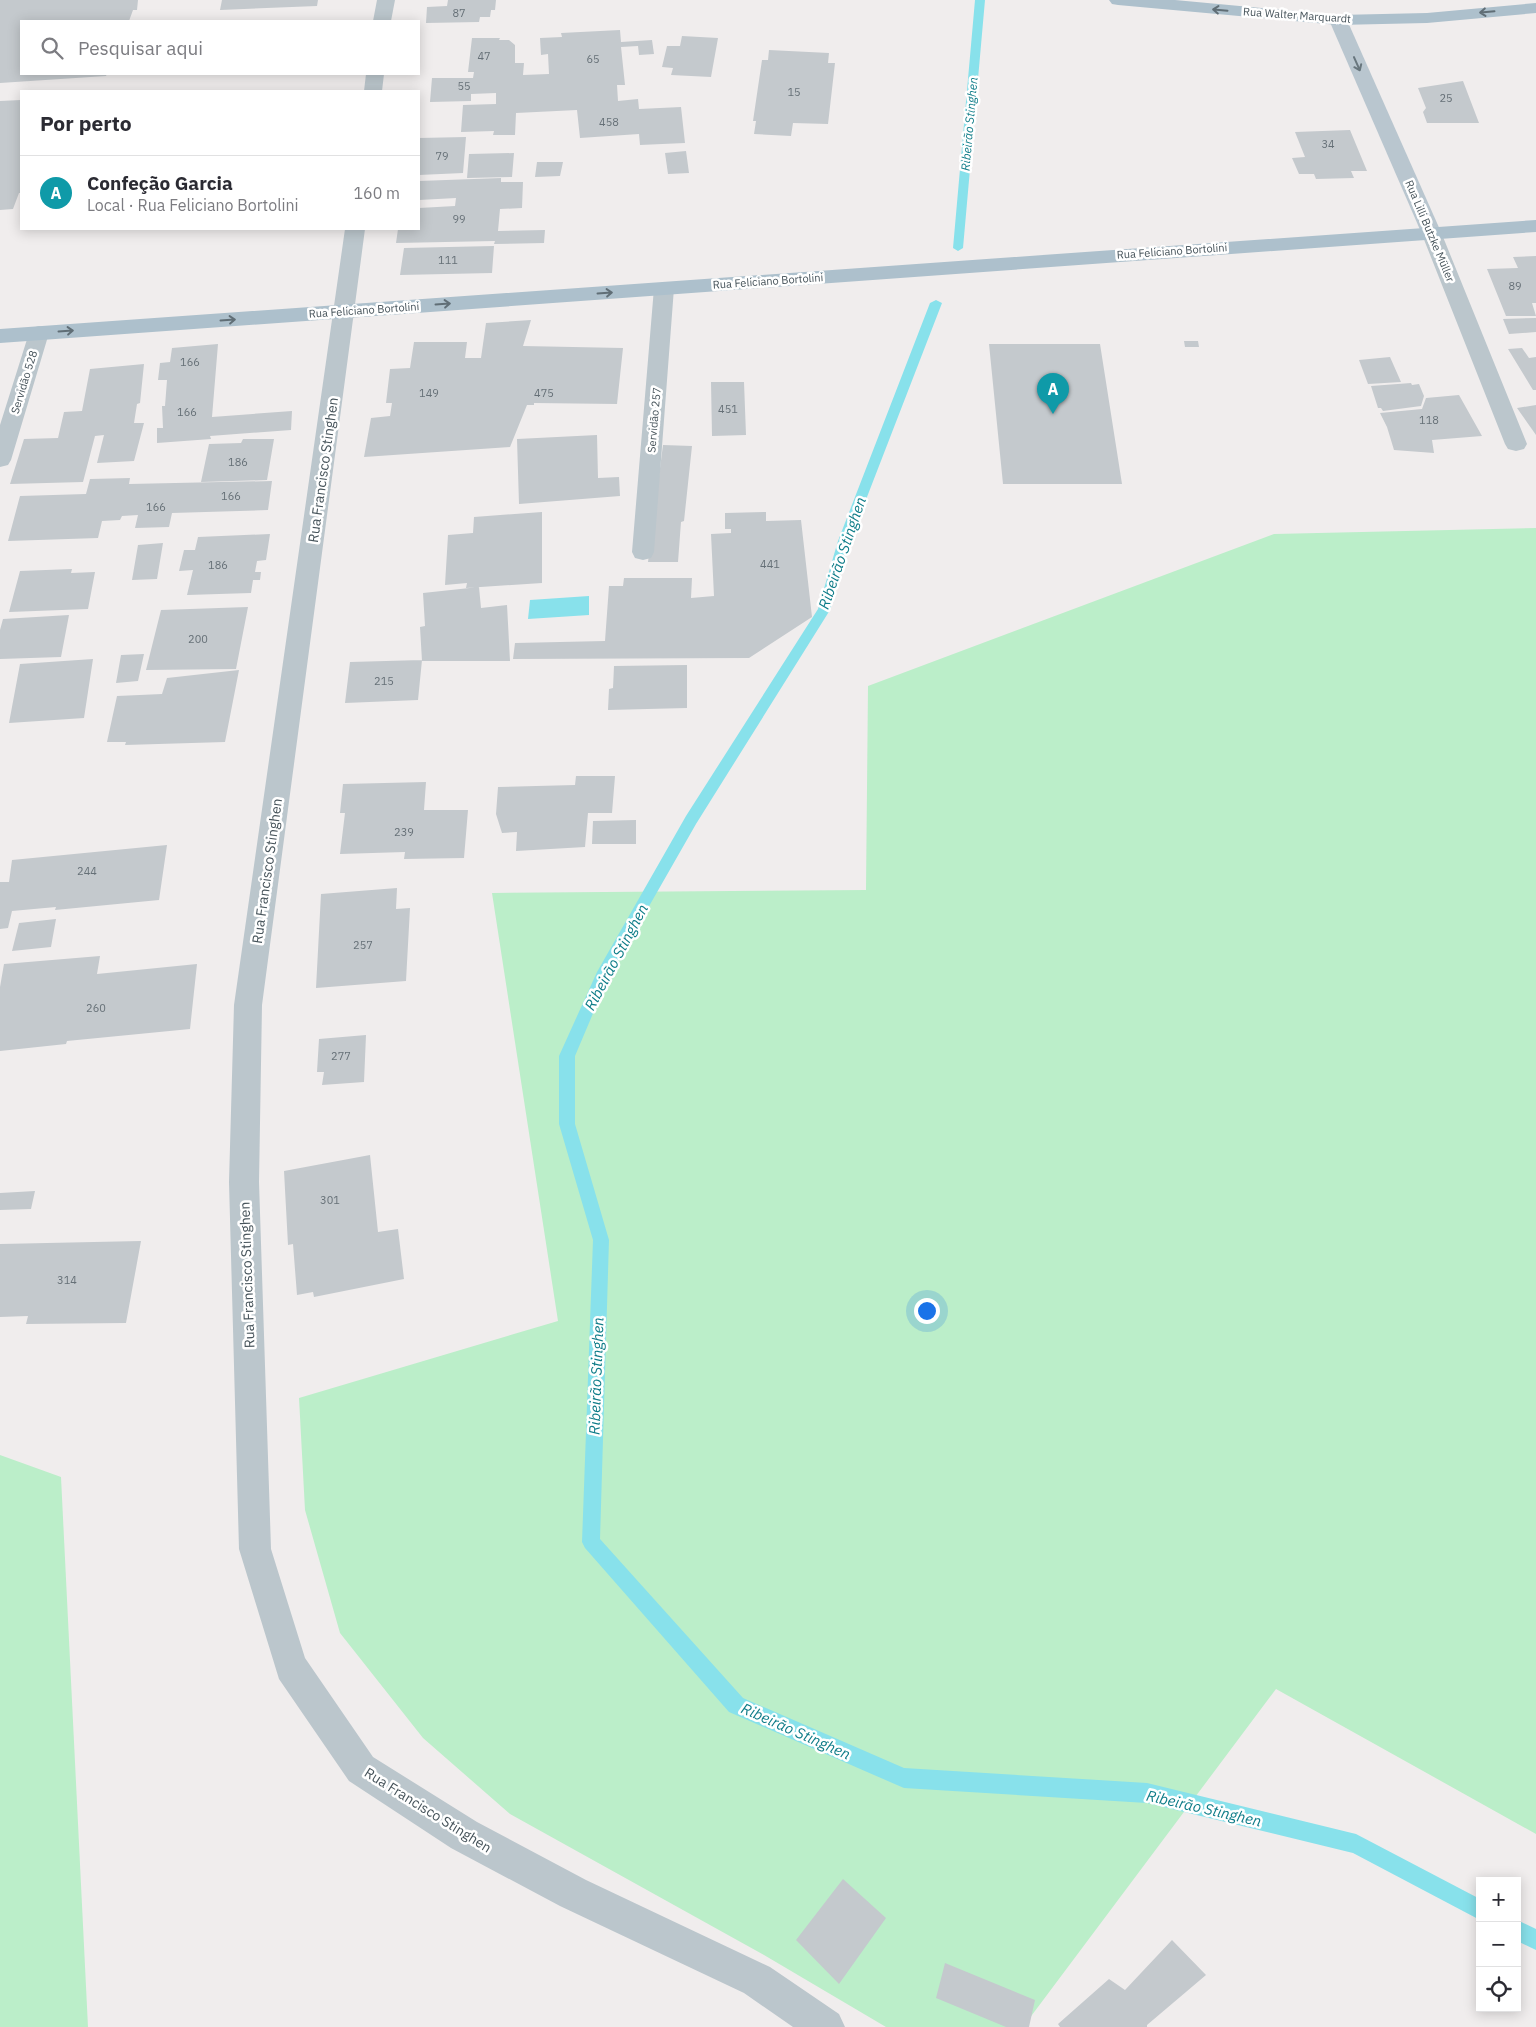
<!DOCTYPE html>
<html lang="pt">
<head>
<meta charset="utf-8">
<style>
	body { margin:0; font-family:"IBM Plex Sans",sans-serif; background:#f2f2f3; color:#2b2b33 }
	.controls { position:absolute; right:15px; bottom:15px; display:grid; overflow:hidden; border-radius:0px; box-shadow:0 2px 12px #0003 }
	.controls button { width:45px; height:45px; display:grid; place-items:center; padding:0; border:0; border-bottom:1px solid #e1e1e2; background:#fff; color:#2b2b33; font:25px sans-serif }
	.you { position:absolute; left:926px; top:1310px; width:18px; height:18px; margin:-12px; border:4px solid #fff; border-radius:50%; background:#1a73e8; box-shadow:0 0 0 8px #1a73e833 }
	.badge { display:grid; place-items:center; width:32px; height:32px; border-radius:50%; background:#1a85dd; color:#fff; font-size:16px; font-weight:700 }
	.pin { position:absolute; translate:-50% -41px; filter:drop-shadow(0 1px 2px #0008) }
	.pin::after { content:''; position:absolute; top:26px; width:18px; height:15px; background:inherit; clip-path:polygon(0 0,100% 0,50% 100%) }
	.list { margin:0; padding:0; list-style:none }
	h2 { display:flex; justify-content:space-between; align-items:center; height:65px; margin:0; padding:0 20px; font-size:21px }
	h2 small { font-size:16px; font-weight:400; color:#7c7c81 }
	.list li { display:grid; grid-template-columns:32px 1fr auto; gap:15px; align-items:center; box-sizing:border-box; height:75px; padding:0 20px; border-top:1px solid #e1e1e2 }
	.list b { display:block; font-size:19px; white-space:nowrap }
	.list p { margin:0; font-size:16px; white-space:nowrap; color:#7c7c81 }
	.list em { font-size:16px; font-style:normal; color:#7c7c81 }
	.icon { flex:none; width:28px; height:28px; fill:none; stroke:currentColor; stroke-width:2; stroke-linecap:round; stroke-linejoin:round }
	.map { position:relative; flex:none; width:1536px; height:2027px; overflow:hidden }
	.search { position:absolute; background:#fff; box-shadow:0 2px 12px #0003; left:20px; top:20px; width:400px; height:55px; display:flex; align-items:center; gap:12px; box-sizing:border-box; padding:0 18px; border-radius:0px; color:#7c7c81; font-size:19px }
	.panel { position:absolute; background:#fff; box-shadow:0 2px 12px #0003; left:20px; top:90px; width:400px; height:140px; border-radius:0px }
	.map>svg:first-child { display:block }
	.green { fill:#bbeec9 }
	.water { fill:#88e1eb }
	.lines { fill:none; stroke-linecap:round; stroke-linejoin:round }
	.stream { fill:#88e1eb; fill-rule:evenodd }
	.building { fill:#c4c9cd }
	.street { fill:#bbc6cc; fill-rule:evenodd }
	.secondary { fill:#b9c6cf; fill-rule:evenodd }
	.primary { fill:#adc0cc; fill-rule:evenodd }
	.oneway { stroke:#606e76 }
	.oneway2 { stroke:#68767d }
	.labels { text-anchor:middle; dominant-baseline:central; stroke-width:5; stroke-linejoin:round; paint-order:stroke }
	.number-label { font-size:11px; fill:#667077 }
	.far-street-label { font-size:11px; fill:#46535a; stroke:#fff }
	.far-water-label { font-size:12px; font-style:italic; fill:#0e7c88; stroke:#fff }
	.street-label { font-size:14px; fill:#46535a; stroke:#fff }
	.water-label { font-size:15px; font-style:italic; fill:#0e7c88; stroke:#fff }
</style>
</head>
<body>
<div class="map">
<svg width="1536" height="2027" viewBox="0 0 1536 2027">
	<rect width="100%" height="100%" fill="#f0eded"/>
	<path class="green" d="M1536,528V1834L1276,1689L1023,2027H886L764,1955L510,1814L423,1738L340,1633L305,1510L299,1398L558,1321L492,893L866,890L868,686L1274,534Z
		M0,1455L61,1477L88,2027H0Z"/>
	<path class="water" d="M589,596V615L528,619L530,600Z"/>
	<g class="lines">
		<path class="stream" d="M975,0H985L963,248L958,251L953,248Z
			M936,300L942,303L850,541L830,610L696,824L608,978L575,1056V1124L609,1240L600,1539L743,1698L904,1768L1147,1783L1356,1834L1480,1899V1920L1353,1853L1147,1803L904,1788L897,1785L729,1712L585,1548L582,1542L593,1240L559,1124V1056L597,972L686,816L818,609L838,541L930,303Z
			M1517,1920L1536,1929V1950L1517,1941Z"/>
	</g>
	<path class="building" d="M0,0H138L137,10H133L129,21H21V74H107L106,76L0,83Z
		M222,0H318L317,6L220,10Z
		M448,0H496L495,10H491L490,17H480L479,22L426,23L427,7L447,6Z
		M620,30L621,42L652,40L654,54L639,55L638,46L621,47L625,85H617L618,101L638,99L639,109L681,107L685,143L640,145L639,134L580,138L577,110L516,113L515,135H493L494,131L461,132L463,105L496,104V93L471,94V101L430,102L432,78H473L474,72H468L472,38H500L499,40H509L515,45V63H524L523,75L549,74L548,54L541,55L540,38L562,37L561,33Z
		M682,36L718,38L711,77L671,75L673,68L662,67L667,46H680Z
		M769,50L829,53L828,63H835L828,124L793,123L791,136L754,134L756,121H753L762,60H768Z
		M1463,81L1479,123H1427L1423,112L1426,108L1418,88Z
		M21,100V193H19L13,209L0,210V101Z
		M1350,130L1367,171H1351L1354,178L1316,179L1314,174H1299L1292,158L1305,157L1295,132Z
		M466,137L463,173L419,175V138Z
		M686,151L689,173L668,174L665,153Z
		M514,153L512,177L467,178L469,154Z
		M537,162H563L560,176L535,177Z
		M501,178V182H523L522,208L500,209L498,231L545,230L544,243L494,244L495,241L396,243L398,229H419V208L455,206L456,198L419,200V181Z
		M494,246L492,273L400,275L404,248Z
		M1536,256V303H1532L1536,316H1506L1487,269L1518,268L1513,257Z
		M1536,318V332L1509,334L1503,319Z
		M531,320L523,346L623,348L617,404L534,403V405H527L510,447L364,457L371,418L390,416L392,403H386L390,369L410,368L414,342H467L465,358H481L486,323Z
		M1184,341H1198L1199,347H1185Z
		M218,344L212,417L292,411L291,430L210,436L211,439L157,443V428H163L162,406H165L167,380H158L160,363L170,362L172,348Z
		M989,344H1100L1122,484H1003Z
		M1522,348L1529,358L1536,357V390H1533L1508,349Z
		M1390,357L1401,382L1368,384L1359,360Z
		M144,364L140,403L137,404L134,423H144L134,461L97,463L104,435L95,436L83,482L10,484L24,439L58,438L64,412L82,411L90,369Z
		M711,382H744L746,435L712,436Z
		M1411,383L1412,385L1419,384L1424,396L1421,406L1383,411L1381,408H1378L1371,386Z
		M1459,395L1482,436L1432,440L1434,453L1394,450L1387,427L1380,413L1422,409L1426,398Z
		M1536,405V435L1517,408Z
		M597,435L598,478L619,477L620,496L519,504L517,439Z
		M243,439H274L267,480L201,482L209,444L241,443Z
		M663,445L692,446L684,521L681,522L678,562H648Z
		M130,478L129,484L272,481L268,510L172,513L169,527L135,528L138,515L122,516L120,520L102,521L98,538L8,541L20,496L86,494L90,479Z
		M542,512V583L466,588L467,583L445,585L448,535L473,533L474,517Z
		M766,512V521L801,520L812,617L749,658L513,659L515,643L605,641L609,586H623L624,578H692L691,598L714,596L711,534L731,533V529H725V513Z
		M270,534L266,560L257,561L255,572H261L260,580H253L251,593L187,595L193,570L179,571L184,550H195L198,537Z
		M163,543L157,579L132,580L138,545Z
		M72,569L71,573L95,572L88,609L9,612L20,571Z
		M479,587L481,608L507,605L510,661H422L420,627L425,626L423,593Z
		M248,607L236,669L146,670L161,610Z
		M69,615L61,657L0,659V630L3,619Z
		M144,654L138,681L116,683L121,655Z
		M93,659L84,718L9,723L20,664Z
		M422,660L418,700L345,703L350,662Z
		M687,665V708L608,710L609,689L613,688L614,666Z
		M239,670L225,742L125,745L126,742H107L117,696L162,694L167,678Z
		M576,776H615L612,813H588L585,847L516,851L517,832L502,833L496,814L498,787L575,785Z
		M426,782L424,810H468L464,858L404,859L405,852L340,854L345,813H340L343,784Z
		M636,820V844H592L593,821Z
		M167,845L159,900L55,910L56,907L12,911L8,928L0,929V882H9L12,860Z
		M397,888L396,909L410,908L406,981L316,988L321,894Z
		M56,919L51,947L12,951L19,923Z
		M100,956L97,974L197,964L190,1029L67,1041L66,1044L0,1051V987L4,964Z
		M366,1035L364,1082L322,1085L324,1072H317L319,1039Z
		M370,1155L378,1232L398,1229L404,1279L314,1297L313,1292L297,1295L293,1244L288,1245L284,1171Z
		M35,1191L31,1209L0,1210V1193Z
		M141,1241L126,1323L26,1324L28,1316L0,1317V1244Z
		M843,1879L886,1918L839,1984L796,1940Z
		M1172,1940L1206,1975L1147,2025V2027H1060L1058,2024L1109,1979L1125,1990Z
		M945,1963L1035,2000L1029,2027H1006L936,1998Z"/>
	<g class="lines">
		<path class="street" d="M377,0H395L391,21H373Z
			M366,74H384L382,91H364Z
			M1431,226L1438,228L1441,232L1527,444L1524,449L1516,451L1508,449L1505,444L1421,232L1424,228Z
			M345,229H365L262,1005L259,1182L271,1549L305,1658L373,1757L477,1822L586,1880L770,1967L839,2014L845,2027H793L744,1993L560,1906L451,1848L349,1781L279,1679L239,1549L229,1182L234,1005Z
			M664,282L671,284L674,288L654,552L651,558L643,560L635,558L632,552L654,288L657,284Z
			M39,326L46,328L49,333L11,460L8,465L0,467V425L29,333L32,328Z"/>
		<path class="secondary" d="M1338,15L1344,16L1347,20L1441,232L1438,236L1431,238L1424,236L1421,232L1329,20L1332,16Z"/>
		<path class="primary" d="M1109,0H1175L1338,15L1427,13L1536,3V13L1427,23L1338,25L1118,5L1112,4Z
			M1536,220V232L0,343V329Z"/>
	</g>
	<defs><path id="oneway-shaft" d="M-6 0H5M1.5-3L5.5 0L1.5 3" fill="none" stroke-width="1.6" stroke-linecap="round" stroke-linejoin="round" transform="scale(1.25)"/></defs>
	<g class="oneway">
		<use href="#oneway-shaft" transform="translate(1220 10) rotate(-175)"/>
		<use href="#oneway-shaft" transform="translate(1487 12) rotate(175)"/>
		<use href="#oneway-shaft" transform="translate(605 293) rotate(-4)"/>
		<use href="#oneway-shaft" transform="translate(443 304) rotate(-4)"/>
		<use href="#oneway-shaft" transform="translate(228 320) rotate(-4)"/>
		<use href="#oneway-shaft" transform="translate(66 331) rotate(-4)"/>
	</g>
	<use class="oneway2" href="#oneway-shaft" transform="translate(1357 64) rotate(66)"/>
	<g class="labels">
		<g class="number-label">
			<text x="459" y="13">87</text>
			<text x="484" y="56">47</text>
			<text x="593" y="59">65</text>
			<text x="464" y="86">55</text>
			<text x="794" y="92">15</text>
			<text x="1446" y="98">25</text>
			<text x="609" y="122">458</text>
			<text x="1328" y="144">34</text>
			<text x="442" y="156">79</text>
			<text x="459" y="219">99</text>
			<text x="448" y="260">111</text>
			<text x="1515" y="286">89</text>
			<text x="190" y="362">166</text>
			<text x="429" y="393">149</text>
			<text x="544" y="393">475</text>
			<text x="728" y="409">451</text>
			<text x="187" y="412">166</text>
			<text x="1429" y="420">118</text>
			<text x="238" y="462">186</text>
			<text x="231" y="496">166</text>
			<text x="156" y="507">166</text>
			<text x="770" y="564">441</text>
			<text x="218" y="565">186</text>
			<text x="198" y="639">200</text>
			<text x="384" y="681">215</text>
			<text x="404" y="832">239</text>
			<text x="87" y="871">244</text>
			<text x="363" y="945">257</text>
			<text x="96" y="1008">260</text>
			<text x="341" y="1056">277</text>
			<text x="330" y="1200">301</text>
			<text x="67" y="1280">314</text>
		</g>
		<g class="far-street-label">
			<text transform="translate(1297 15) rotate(4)">Rua Walter Marquardt</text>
			<text transform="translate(1430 231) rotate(67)">Rua Lilli Butzke Müller</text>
			<text transform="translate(1172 251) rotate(-4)">Rua Feliciano Bortolini</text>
			<text transform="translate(768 281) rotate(-4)">Rua Feliciano Bortolini</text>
			<text transform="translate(364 310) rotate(-4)">Rua Feliciano Bortolini</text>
			<text transform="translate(24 382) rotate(-73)">Servidão 528</text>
			<text transform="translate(654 420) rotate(-85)">Servidão 257</text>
		</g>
		<g class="far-water-label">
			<text transform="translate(969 124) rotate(-85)">Ribeirão Stinghen</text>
		</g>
		<g class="street-label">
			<text transform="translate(323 470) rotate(-82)">Rua Francisco Stinghen</text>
			<text transform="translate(267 871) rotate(-82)">Rua Francisco Stinghen</text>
			<text transform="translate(247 1275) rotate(-92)">Rua Francisco Stinghen</text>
			<text transform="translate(428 1810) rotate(32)">Rua Francisco Stinghen</text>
		</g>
		<g class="water-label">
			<text transform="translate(842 553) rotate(-71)">Ribeirão Stinghen</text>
			<text transform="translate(616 957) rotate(-62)">Ribeirão Stinghen</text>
			<text transform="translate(596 1376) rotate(-88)">Ribeirão Stinghen</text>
			<text transform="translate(796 1731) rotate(24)">Ribeirão Stinghen</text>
			<text transform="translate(1204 1808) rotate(13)">Ribeirão Stinghen</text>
		</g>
	</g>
</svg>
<div class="controls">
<button>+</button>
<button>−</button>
<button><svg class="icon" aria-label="locate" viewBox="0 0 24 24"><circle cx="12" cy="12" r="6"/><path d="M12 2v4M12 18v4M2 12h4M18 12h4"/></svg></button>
</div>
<div class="you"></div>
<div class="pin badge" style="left:1053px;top:414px;background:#0f9aa8">A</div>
<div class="search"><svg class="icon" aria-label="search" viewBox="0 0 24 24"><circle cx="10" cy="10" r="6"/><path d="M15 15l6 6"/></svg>Pesquisar aqui</div>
<section class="panel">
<h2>Por perto<small></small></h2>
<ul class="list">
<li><span class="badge" style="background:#0f9aa8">A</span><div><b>Confeção Garcia</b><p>Local · Rua Feliciano Bortolini</p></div><em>160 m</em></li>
</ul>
</section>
</div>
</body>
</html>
